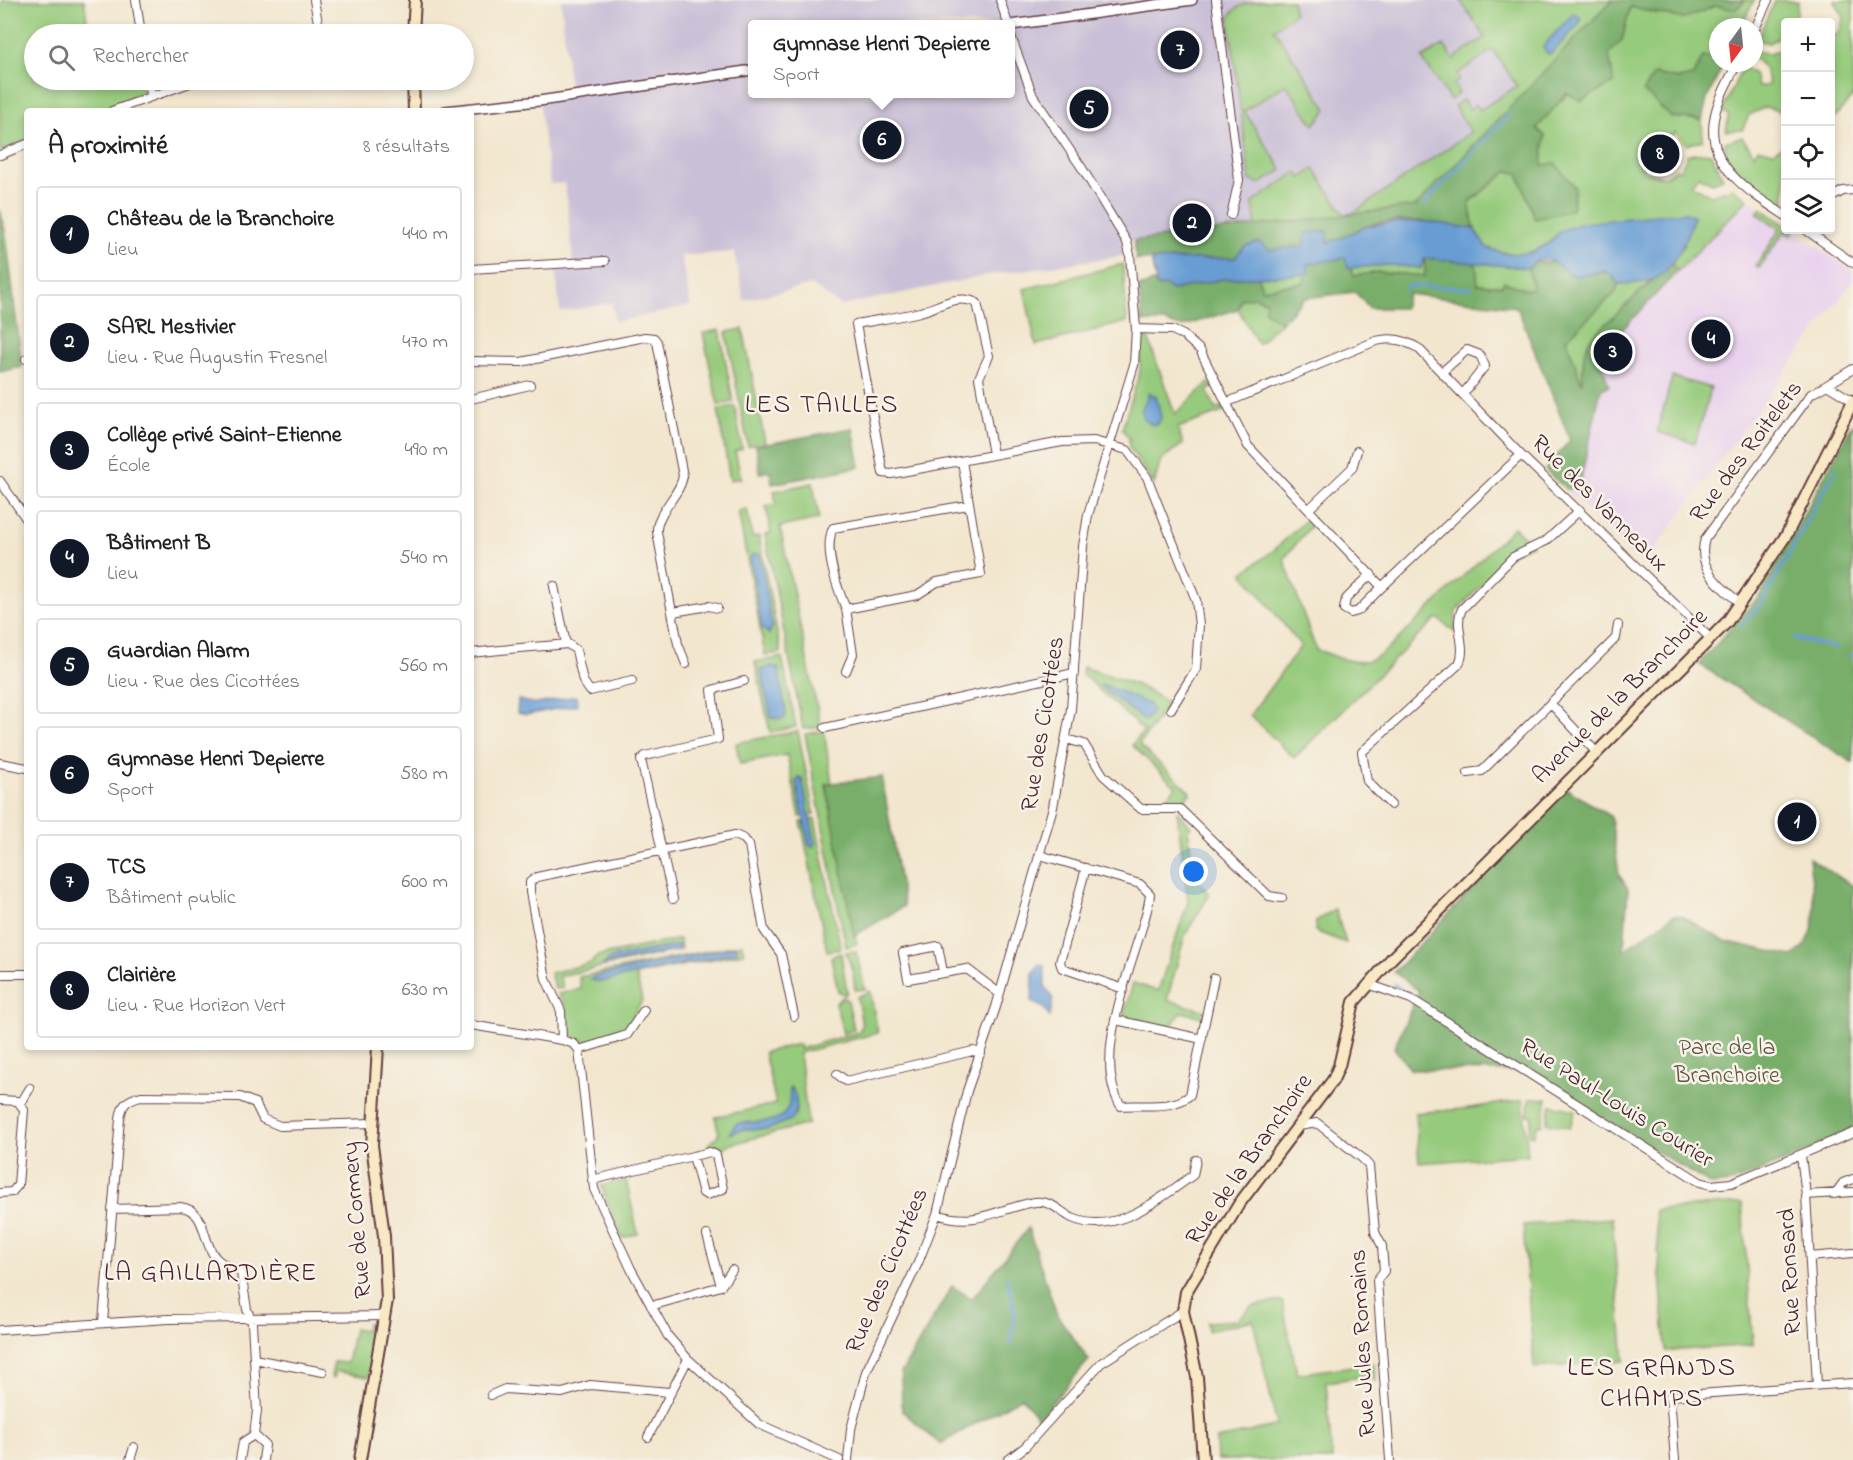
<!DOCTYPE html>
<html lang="fr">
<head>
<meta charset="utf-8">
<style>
	body { margin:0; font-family:"Indie Flower",sans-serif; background:#f6f6f6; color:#202124 }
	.controls { position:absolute; right:18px; top:18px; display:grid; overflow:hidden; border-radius:6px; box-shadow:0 3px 9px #0003 }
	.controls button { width:54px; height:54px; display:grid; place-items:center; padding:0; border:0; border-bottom:2px solid #e0e0e0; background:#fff; color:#202124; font:30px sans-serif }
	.compass { position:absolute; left:1709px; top:18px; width:54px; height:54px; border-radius:50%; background:#fff; box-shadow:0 3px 9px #0003; rotate:195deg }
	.you { position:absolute; left:1194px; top:872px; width:21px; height:21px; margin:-15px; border:4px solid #fff; border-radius:50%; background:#1a73e8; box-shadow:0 0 0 9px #1a73e833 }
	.badge { display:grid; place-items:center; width:39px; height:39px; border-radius:50%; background:#111827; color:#fff; font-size:20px; font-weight:700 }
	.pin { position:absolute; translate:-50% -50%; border:3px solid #fff; box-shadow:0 2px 6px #0006 }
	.popup { position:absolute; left:748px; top:20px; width:267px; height:78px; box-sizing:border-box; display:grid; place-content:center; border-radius:6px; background:#fff; filter:drop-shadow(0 2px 4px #0005); font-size:20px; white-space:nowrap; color:#757577 }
	.popup b { font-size:22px; color:#202124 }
	.popup::after { content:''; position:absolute; left:50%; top:100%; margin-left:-12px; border:12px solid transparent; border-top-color:#fff }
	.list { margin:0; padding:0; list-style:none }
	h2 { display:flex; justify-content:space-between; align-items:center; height:78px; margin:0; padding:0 24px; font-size:26px }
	h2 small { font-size:20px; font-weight:400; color:#757577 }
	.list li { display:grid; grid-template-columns:39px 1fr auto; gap:18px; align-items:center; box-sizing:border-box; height:96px; margin:0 12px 12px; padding:0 12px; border:2px solid #e0e0e0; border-radius:6px }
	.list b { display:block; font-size:22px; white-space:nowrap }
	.list p { margin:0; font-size:20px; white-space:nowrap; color:#757577 }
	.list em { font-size:20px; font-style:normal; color:#757577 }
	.icon { flex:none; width:33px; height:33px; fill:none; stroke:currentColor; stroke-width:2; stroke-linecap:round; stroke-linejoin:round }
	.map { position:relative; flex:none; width:1853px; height:1460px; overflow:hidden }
	.search { position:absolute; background:#fff; box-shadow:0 3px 9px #0003; left:24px; top:24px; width:450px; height:66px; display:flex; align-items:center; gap:15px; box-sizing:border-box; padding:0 21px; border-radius:33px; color:#757577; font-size:22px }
	.panel { position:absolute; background:#fff; box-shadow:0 3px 9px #0003; left:24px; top:108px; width:450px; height:942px; border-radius:6px }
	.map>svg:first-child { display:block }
	.built { fill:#e9d2ed }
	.industrial { fill:#c9bfd7; fill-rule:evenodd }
	.green { fill:#96ca7b; stroke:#707453; stroke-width:1.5 }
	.forest { fill:#78ae6b; stroke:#61664b; stroke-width:1.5 }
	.water { fill:#679dd4; stroke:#585e80; stroke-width:1.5 }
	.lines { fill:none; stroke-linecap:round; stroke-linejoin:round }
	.stream { stroke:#679dd4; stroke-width:3 }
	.minor-casing { stroke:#633d43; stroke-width:10 }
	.tertiary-casing { stroke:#633d43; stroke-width:12 }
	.secondary-casing { stroke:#633d43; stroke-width:14 }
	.minor { stroke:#fff; stroke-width:8 }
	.tertiary { stroke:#fff; stroke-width:9 }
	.secondary { stroke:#f8e8c3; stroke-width:10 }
	.labels { text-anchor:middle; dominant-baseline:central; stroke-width:5; stroke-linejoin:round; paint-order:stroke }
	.street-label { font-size:24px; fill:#4a1f2b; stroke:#f7f3e8 }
	.park-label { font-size:24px; fill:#615243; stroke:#f7f3e8 }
	.neighbourhood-label { font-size:26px; letter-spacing:1.5px; fill:#4a1f2b; stroke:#f7f3e8 }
	.quarter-label { font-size:27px; letter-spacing:1.5px; fill:#4a1f2b; stroke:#f7f3e8 }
</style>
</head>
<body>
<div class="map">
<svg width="1853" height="1460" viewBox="0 0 1853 1460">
	<rect width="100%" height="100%" fill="#f7f3e8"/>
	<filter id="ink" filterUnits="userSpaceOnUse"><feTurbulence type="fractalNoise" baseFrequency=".0167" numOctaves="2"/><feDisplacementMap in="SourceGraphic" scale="12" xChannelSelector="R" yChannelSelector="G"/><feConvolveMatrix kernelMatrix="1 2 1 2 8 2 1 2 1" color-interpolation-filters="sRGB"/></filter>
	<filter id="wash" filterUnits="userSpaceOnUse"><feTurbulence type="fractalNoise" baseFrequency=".008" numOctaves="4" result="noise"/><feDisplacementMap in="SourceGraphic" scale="24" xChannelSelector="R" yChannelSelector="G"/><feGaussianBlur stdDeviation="1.35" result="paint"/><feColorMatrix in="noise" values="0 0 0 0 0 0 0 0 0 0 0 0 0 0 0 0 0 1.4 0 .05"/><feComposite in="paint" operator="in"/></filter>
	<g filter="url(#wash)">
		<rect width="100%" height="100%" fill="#f2e6ce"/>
		<path class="built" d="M1748,199L1785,225L1786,230H1793L1853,271V281L1643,565L1566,489L1576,488L1596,415L1601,388L1599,354Z"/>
		<path class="industrial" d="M561,0H1573L1594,20L1417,206L1127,242L1130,255L988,275L841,306L811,285L744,300L734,252L681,256L691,306L615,322L612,303L560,312L555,264L573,262L565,183L550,184L539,101L570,96ZM753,24H1011V94H753Z"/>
		<path class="green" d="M3,0H84L89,34H34V80H142L144,92L99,111H27V140L0,151V9Z
			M1277,0H1292L1294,14L1274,29L1327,109L1314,125L1286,84L1244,111L1282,170L1260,184L1250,180L1229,20C1233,0 1261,2 1277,0Z
			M1460,0H1612L1417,206L1256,227L1253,203L1258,199L1297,172L1301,178L1314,169L1344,214L1353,213L1471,132L1454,106L1463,100L1469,109L1476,104L1480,110L1517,86L1493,50L1457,74L1460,80L1454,84L1459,93L1450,100L1422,58L1444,45L1453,59L1485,37Z
			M1746,0H1754L1741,27H1718V58L1703,57L1693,76L1678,79L1654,74L1671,117L1702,120L1703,140L1687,145L1675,132L1672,136L1655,133L1642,141L1637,155L1645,172L1664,177L1677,169L1680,171L1688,154L1711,153L1723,178L1712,183L1698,176L1691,185L1711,195L1732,188L1748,199L1678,271L1671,263L1685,244L1560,231C1544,250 1523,259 1498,251C1494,250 1488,249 1485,246C1474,235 1472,218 1469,203L1508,171L1518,173L1542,165L1545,136L1536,128L1568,93L1622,40L1630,7L1683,19L1716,5L1735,10Z
			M1775,0L1798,2L1796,19L1801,22H1786L1785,42L1781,36L1769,43L1757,40Z
			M1834,0H1853V97L1831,121V37L1839,33L1844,17Z
			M1785,47V113L1766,107L1749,115L1742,130L1726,131L1729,114L1722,112L1741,70L1745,68L1754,74L1758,87L1769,85L1765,69L1754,58V51L1770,54Z
			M1742,137L1754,154L1758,148L1773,152L1785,145V206C1765,192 1722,172 1725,142Z
			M1761,208L1785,225L1786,230H1794L1791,235L1784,232L1759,268L1756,266L1780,229L1757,213Z
			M1425,258V276L1377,272L1354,276L1348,268L1390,265L1421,268Z
			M1476,263L1528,268L1533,287L1527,290L1504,282L1502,286L1477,284Z
			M1123,264L1127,322L1036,345L1024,289Z
			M1308,274L1304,283L1262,289L1258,277Z
			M1653,280L1590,339L1584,353L1582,385L1566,339L1616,292L1618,284Z
			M1255,297L1266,302L1265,311L1281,322L1258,344L1238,309L1241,299Z
			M743,329L765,443L748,446L726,332Z
			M720,330L733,402L718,405L703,333Z
			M1147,335L1175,414L1209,382L1213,387L1207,391L1216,409L1222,406L1225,411L1178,428L1183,444L1161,460L1154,484L1129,447V438L1122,429L1140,371L1141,342Z
			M1672,377L1711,388L1695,443L1657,432Z
			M735,406L742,449L735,451L741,478L730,480L718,409Z
			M813,483L819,519L780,527L821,727L803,729L765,535L771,533L766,506L776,504L774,491Z
			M747,509L752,537L759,536L781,653L765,655L738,511Z
			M1308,518L1313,523L1284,559L1316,650C1350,660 1361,672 1390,647L1514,527L1532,545L1510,554L1456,612L1455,632L1437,618L1294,758L1250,715L1301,646L1243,573L1274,550Z
			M782,657L796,727L770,732L755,662Z
			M1083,667L1135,684L1166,701L1164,710L1139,745L1191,792L1183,802L1179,799L1161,803L1176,787L1132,745L1144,731L1082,674Z
			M798,731L814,814L800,817L787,755L740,764L736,743Z
			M824,731L832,784L826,785L857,944L846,947L805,734Z
			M1177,811L1191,826L1188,829L1194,877L1210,894L1185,935L1167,1000L1206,1011L1205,1018L1182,1012L1170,1027L1125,1018L1124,1014L1133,983L1158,991L1188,902Z
			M815,819L841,949L827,951L801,822Z
			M1335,909L1346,943L1315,931L1316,921Z
			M680,939L681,950L559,976L563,988L555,989L550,973L591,963L597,956Z
			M742,944L744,953L636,975L642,1000L625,1032L612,1038L589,1042L569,1036L566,1008L558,994L581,989L579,977Z
			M856,951L865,989L855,990L853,972L846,952Z
			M841,953L847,992L845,995L838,991L831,957Z
			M870,991L878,1033L799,1053L808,1124L728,1145L719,1153L708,1145L719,1134L715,1117L776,1104L764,1052L799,1044V1049L859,1032L862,1025L857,997Z
			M843,997L848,1001L854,1029L843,1034L836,1003Z
			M1530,1098L1547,1099L1542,1125H1537L1534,1136L1529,1135L1532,1116L1527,1115Z
			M1523,1100L1528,1155L1419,1163L1415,1113L1463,1109Z
			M1551,1105L1576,1110L1570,1127L1547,1123Z
			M626,1180L638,1234L621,1238L601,1186Z
			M1742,1203L1753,1345L1666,1351L1655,1210Z
			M1612,1218L1624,1361L1534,1368L1523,1225Z
			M1282,1301L1297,1374L1374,1363L1375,1381L1368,1376L1326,1382L1332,1460H1217L1216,1440L1277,1425L1253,1320L1208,1331L1207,1322L1237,1320L1252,1306Z
			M367,1323L372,1324L375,1340L368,1377L336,1371L334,1378L331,1377L334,1362L347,1363L354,1329L364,1331Z"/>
		<path class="forest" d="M1612,0H1746L1735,10L1716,6L1683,19L1630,7L1622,40L1609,54L1614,83L1581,101L1567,93L1537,128L1545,136L1542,165L1555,163L1575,187L1572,210L1535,219L1518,173L1508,171L1469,202L1474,229C1441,223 1400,215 1367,226C1354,231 1342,239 1328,243L1327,231L1306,233L1305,246L1270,250L1244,247L1235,258L1136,260L1134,241L1416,206Z
			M1703,57L1718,58V63H1724L1707,99L1702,120L1671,117L1643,91L1654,74L1678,79L1693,76Z
			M0,210L6,235L22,367L0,372Z
			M1346,258L1354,276L1377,272L1425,276V258L1476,263L1478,284L1501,286L1504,282L1527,290L1533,287L1528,268L1537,262H1557L1570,275L1578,276L1609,272L1618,284L1616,292L1566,339L1582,384L1584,353L1590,339L1671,263L1678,271L1599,354L1609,386L1601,389L1580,483L1576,488L1566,489L1545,470L1570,440L1517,307L1408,294L1404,308H1370L1355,292L1305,298L1281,322L1265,311L1266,301L1255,297L1241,299L1238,309L1181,327L1164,322H1142L1139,287L1154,282L1157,287L1166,286L1172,290L1223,279L1258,277L1262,289L1304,283L1307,264Z
			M1853,423V763L1699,664L1761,594Z
			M853,428L860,467L772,484L770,471L760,473L756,446Z
			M882,777L904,906L854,936L826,784Z
			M1567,789L1611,817L1619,874L1628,889L1624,950L1674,915L1682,916L1724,941L1792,956C1826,936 1812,892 1809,858L1853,886V1133L1731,1183L1711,1185L1527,1071L1411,1070L1394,1048L1419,991L1394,972Z
			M1028,1228L1057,1315L1089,1360L1038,1419L1022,1397L940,1444L902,1411L901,1373L952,1286L972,1299Z"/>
		<path class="water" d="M1574,13L1581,18L1580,23L1552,53L1548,54L1543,48L1544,45Z
			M1684,212L1694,217C1687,237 1673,273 1652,280C1642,284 1628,283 1618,284C1605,261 1595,276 1575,276C1562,272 1546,246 1528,268L1425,258L1421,268L1390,265L1348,268L1345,258L1308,264V274L1223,279L1172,290L1166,286L1157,287L1151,260L1235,258L1244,247L1259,242L1270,250L1305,246V233L1327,231L1329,243L1368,226L1394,222H1430L1474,229L1486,247L1506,254L1530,253L1550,243L1560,231L1583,223Z
			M1149,393L1156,396L1161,417L1159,423L1152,425L1143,419L1141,411Z
			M753,554L760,555L772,626L769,634L762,628L750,558Z
			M772,666L779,669L786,713L784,719L771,718L761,670Z
			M1104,685L1149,704L1152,710L1147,719L1143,720L1100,686Z
			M575,696L578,700L576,705L526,715L517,713L518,700L537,704Z
			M799,778L802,779L815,842L813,847L809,845L796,782Z
			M679,945L678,950L603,965L611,958Z
			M737,946V952L601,982L591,980L593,977Z
			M1039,964L1045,966V986L1053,999L1050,1017L1044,1008L1032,1002L1033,973Z
			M790,1087C798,1094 798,1110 793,1119L769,1129H745L729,1134L736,1124C752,1120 781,1127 788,1107C791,1101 789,1094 790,1087Z"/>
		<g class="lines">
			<path class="stream" d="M1424,204L1508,115
				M1405,289L1409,286L1471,288
				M1741,626L1762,603L1836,469
				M1794,638L1836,648
				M1850,655L1853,656
				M1394,985L1411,996
				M1007,1278L1015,1313L1011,1345"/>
		</g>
	</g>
	<g filter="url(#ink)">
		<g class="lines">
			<defs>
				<path id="minor" d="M136,0L141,34
					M314,0L320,34
					M1000,0L1008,24
					M1216,0L1239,180L1231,215
					M1754,31L1768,0
					M1737,63C1730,79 1719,96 1715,114C1703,164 1749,192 1786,216
					M149,80L151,95
					M112,111L198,80
					M0,155L27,144
					M1830,198L1843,191L1853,190
					M1806,230L1853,263
					M471,269L605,261
					M1136,329L1172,330L1183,335L1200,350L1248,446L1382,587L1521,455
					M26,359H27
					M471,361L521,362L645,337L654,338L657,342L683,476C680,496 656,512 657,532L678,644L686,664
					M1442,372L1467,350L1480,355L1485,366L1463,394
					M1827,385L1853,369
					M471,399L530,385
					M1228,402L1376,341C1392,337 1404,340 1418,348L1521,455L1710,638
					M993,454L979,378L989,356L977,303C957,293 939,307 920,312C899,317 877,320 856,324L883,473L891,474L1062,442L1094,441L1127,450L1147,477L1196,600L1199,625L1196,669L1171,709
					M962,461L981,574L937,582L917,595L846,609C837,587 823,550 833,528L968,505
					M0,481L27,520
					M1310,508L1352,468L1357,451
					M1371,574L1346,599L1344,609L1351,613L1358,611L1382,587
					M554,586L566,644
					M1740,603C1719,586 1696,567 1705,539L1811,394L1827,385L1853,401
					M846,609L853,654L846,671
					M673,612L709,606L717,608
					M471,653C504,649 536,647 568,644L576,650L583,681L590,691L632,681
					M1551,704L1598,754
					M825,728L1074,673
					M1066,739L1084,744L1103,775L1141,809H1180L1269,896L1282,898
					M0,763L27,768
					M1468,773L1482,771L1616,638L1618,625
					M1391,805L1367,781L1362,752L1459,664C1468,646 1453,626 1462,609L1513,557L1546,541L1580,510
					M1040,855L1140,884L1150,894C1149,907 1144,921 1140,934C1126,980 1093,1063 1121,1106C1141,1104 1175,1110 1190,1095L1214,978
					M1086,868L1060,962L1062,968L1124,989
					M673,899L641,760L645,756L718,739L712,690L744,681
					M943,972L938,946L903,953L908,979L967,969L999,993
					M0,974H27
					M1368,984L1411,999L1700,1182L1711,1185L1731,1183L1853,1133
					M1116,1020L1202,1039
					M471,1025L562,1040L574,1044L579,1050L594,1189L631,1269L668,1336L688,1359L759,1424L839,1460
					M562,1040L561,1011L546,979L530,892V882L537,877L735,835L744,839L749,845L764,930L781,954L794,1016
					M579,1050L627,1035L644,1010
					M837,1074L846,1081L973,1051L981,1053
					M0,1100L18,1101L24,1110L18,1185L12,1192L0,1193
					M21,1103L30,1088
					M1299,1126L1317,1123L1362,1158L1369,1166L1375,1232L1382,1246L1384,1271L1377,1280L1390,1460
					M1801,1156L1806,1195L1817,1385
					M592,1180L710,1152L716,1155L723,1189L707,1195L703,1193L693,1156
					M1835,1194L1843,1183L1853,1179
					M1806,1195L1853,1192
					M112,1209L180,1207C208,1210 201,1242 216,1258C223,1266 234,1267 241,1273L247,1309L252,1323L257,1411L254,1435
					M937,1214C977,1228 998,1208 1035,1202C1051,1200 1060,1212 1072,1218C1115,1237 1161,1198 1193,1175L1196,1160
					M707,1235L721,1286
					M1810,1257L1853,1253
					M651,1306L721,1286L732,1270
					M103,1322L120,1119C122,1104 126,1100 141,1096L240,1097L255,1103L263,1119L280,1126L372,1123
					M0,1330L168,1319L385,1316
					M254,1359L323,1372
					M491,1395L505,1389L562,1393L590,1385L669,1392
					M254,1435L265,1445L263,1460
					M648,1437L688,1359
					M130,1460L134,1447
					M240,1460L243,1442L254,1435
					M848,1460L851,1429L866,1372L918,1263L937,1214L967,1091L996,1007L1053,807L1071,709L1083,546L1088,515L1134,365L1136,329L1130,255L1127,242L1082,168L1033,96L1011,37
					M1008,1460L1025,1447L1101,1363L1183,1311
					M1675,1460L1670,1396L1853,1383"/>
				<path id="tertiary" d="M1011,25L1192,0
					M445,111L539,101L753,70"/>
				<path id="secondary" d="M413,34L415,0
					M413,80L414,111
					M360,1460L387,1300L384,1236L372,1145L378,1047
					M1203,1460L1197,1377L1183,1311L1186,1292L1239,1204L1333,1080L1339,1066L1354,1002L1391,959L1727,622L1787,534L1853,401"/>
			</defs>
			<use href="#minor" class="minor-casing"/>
			<use href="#tertiary" class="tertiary-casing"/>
			<use href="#secondary" class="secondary-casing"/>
			<use href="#minor" class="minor"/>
			<use href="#tertiary" class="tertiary"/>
			<use href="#secondary" class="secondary"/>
		</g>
	</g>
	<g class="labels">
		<g class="street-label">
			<text transform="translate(1747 452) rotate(-53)">Rue des Roitelets</text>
			<text transform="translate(1599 504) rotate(45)">Rue des Vanneaux</text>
			<text transform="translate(1621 697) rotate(-45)">Avenue de la Branchoire</text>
			<text transform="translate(1044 724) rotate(-81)">Rue des Cicottées</text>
			<text transform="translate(1616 1104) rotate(32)">Rue Paul-Louis Courier</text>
			<text transform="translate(1250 1160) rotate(-55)">Rue de la Branchoire</text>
			<text transform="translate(358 1220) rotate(-95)">Rue de Cormery</text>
			<text transform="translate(888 1271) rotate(-67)">Rue des Cicottées</text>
			<text transform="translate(1791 1272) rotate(-93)">Rue Ronsard</text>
			<text transform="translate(1364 1343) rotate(-93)">Rue Jules Romains</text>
		</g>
		<g class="park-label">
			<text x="1727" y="1048">Parc de la<tspan x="1727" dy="28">Branchoire</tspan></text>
		</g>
		<g class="neighbourhood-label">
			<text x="822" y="406">LES TAILLES</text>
			<text x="211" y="1274">LA GAILLARDIÈRE</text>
		</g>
		<g class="quarter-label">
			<text x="1652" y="1368">LES GRANDS<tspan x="1652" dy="31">CHAMPS</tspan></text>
		</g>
	</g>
</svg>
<div class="controls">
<button>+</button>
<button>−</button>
<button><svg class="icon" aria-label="locate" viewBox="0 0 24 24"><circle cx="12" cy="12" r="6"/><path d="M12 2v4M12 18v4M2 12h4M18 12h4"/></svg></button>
<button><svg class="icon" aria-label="layers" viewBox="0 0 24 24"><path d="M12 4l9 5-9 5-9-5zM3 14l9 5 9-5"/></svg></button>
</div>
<svg class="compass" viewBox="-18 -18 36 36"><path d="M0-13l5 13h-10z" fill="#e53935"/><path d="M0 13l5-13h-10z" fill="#757577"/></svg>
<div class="you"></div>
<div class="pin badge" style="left:1797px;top:822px">1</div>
<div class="pin badge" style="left:1192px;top:223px">2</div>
<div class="pin badge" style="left:1613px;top:352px">3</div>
<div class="pin badge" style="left:1711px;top:339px">4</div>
<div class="pin badge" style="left:1089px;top:109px">5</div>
<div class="pin badge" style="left:882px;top:140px">6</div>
<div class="popup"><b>Gymnase Henri Depierre</b>Sport</div>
<div class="pin badge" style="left:1180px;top:50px">7</div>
<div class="pin badge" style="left:1660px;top:154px">8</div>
<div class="search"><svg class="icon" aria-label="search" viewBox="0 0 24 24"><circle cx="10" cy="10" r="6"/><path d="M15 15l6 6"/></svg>Rechercher</div>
<section class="panel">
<h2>À proximité<small>8 résultats</small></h2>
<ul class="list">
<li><span class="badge">1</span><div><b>Château de la Branchoire</b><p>Lieu</p></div><em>440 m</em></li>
<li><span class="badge">2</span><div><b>SARL Mestivier</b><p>Lieu · Rue Augustin Fresnel</p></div><em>470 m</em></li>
<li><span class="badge">3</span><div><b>Collège privé Saint-Etienne</b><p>École</p></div><em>490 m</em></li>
<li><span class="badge">4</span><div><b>Bâtiment B</b><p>Lieu</p></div><em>540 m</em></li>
<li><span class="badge">5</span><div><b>Guardian Alarm</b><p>Lieu · Rue des Cicottées</p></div><em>560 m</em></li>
<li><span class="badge">6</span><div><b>Gymnase Henri Depierre</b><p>Sport</p></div><em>580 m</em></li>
<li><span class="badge">7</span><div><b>TCS</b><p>Bâtiment public</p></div><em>600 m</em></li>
<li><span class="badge">8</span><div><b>Clairière</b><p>Lieu · Rue Horizon Vert</p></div><em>630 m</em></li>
</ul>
</section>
</div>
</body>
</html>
